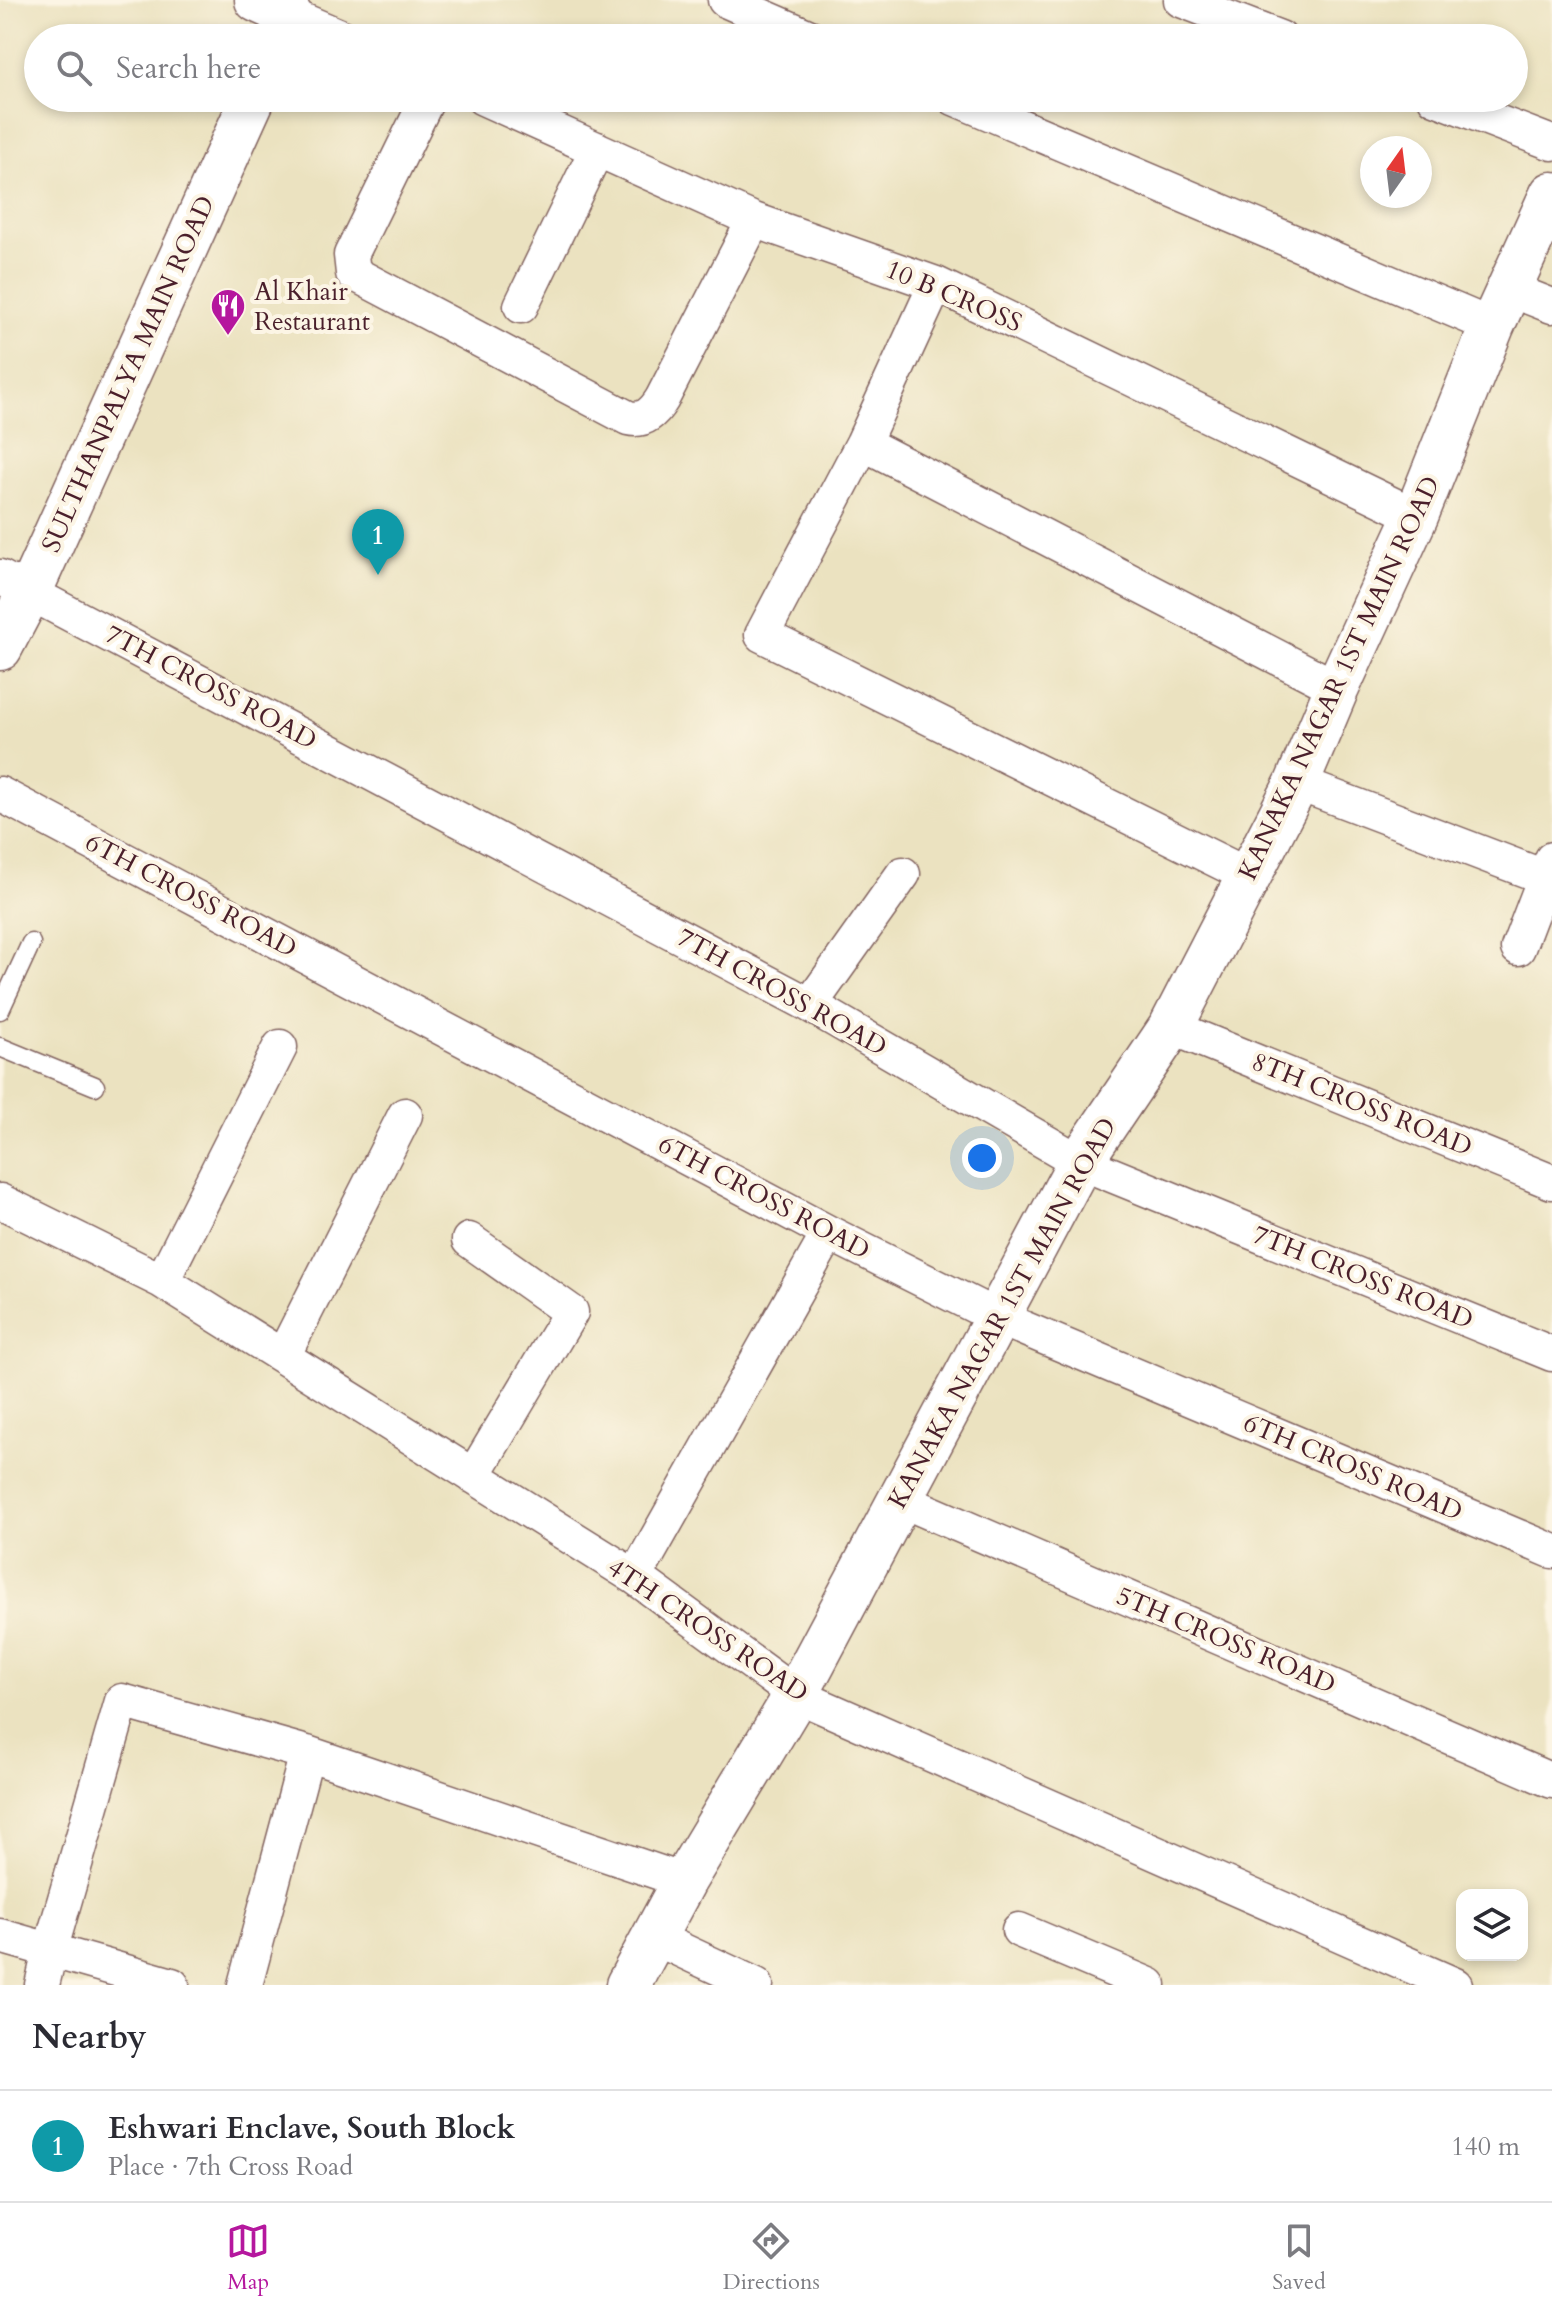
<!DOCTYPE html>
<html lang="en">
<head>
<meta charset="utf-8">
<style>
	body { margin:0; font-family:Cardo,serif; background:#f2f2f3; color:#2b2b33 }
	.controls { position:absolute; right:24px; bottom:24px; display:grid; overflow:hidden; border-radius:16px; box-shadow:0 4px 12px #0003 }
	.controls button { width:72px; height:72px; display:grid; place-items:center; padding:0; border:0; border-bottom:2px solid #e1e1e2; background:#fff; color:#2b2b33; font:40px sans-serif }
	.compass { position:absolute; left:1360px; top:136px; width:72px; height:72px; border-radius:50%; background:#fff; box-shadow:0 4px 12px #0003; rotate:14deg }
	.you { position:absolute; left:982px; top:1158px; width:28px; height:28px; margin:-20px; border:6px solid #fff; border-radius:50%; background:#1a73e8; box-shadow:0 0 0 12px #1a73e833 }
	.badge { display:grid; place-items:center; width:52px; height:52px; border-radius:50%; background:#b5179e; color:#fff; font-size:26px; font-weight:700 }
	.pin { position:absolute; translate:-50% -66px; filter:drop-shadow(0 2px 4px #0008) }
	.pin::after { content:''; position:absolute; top:42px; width:28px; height:24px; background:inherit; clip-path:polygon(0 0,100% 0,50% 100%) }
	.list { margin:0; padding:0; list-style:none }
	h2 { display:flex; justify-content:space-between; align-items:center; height:104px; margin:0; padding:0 32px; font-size:34px }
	h2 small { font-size:26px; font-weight:400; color:#7c7c81 }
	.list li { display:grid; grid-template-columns:52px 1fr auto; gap:24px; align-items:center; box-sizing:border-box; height:112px; padding:0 32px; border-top:2px solid #e1e1e2 }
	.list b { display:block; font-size:30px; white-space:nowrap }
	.list p { margin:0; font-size:26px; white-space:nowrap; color:#7c7c81 }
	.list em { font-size:26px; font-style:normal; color:#7c7c81 }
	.icon { flex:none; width:44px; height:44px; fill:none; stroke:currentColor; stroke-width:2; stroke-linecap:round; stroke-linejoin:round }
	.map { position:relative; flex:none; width:1552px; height:1985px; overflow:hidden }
	.search { position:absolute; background:#fff; box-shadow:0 4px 12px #0003; left:24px; right:24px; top:24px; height:88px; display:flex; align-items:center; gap:20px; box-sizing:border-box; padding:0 28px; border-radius:44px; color:#7c7c81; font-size:30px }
	.sheet { height:216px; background:#fff }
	nav { display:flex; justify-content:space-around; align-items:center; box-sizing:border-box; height:112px; border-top:2px solid #e1e1e2; background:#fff; font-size:22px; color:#7c7c81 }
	nav a { display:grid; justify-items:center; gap:4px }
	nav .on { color:#b5179e }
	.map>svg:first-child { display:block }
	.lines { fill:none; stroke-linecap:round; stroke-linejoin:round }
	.lane-casing { stroke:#82635f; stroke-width:21 }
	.street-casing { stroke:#82635f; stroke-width:37 }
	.secondary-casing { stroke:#82635f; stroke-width:47 }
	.lane { stroke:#fff; stroke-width:18 }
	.street { stroke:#fff; stroke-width:34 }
	.secondary { stroke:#fff; stroke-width:44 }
	.labels { text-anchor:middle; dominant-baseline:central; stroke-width:8; stroke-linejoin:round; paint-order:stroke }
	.poi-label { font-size:26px; fill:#4a1f2b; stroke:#fcf5e5; text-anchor:start }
	.street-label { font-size:26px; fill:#4a1f2b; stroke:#fcf5e5 }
</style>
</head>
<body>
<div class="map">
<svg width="1552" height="1985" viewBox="0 0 1552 1985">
	<rect width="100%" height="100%" fill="#fcf5e5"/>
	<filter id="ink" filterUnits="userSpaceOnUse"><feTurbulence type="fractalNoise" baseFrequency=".0125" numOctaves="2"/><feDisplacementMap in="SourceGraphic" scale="16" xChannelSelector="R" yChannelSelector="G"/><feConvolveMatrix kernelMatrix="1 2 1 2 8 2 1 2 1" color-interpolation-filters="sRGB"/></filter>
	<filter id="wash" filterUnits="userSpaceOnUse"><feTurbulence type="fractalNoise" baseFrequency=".006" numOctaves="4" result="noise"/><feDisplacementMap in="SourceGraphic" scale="32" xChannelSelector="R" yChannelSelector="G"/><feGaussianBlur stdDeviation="1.8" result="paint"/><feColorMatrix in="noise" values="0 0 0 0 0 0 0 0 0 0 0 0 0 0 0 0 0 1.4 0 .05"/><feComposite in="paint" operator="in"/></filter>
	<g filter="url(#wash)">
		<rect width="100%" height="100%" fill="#ebe2c0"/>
	</g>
	<g filter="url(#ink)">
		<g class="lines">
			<defs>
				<path id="lane" d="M0,1010L31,943
					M0,1047L95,1086"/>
				<path id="street" d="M725,0L812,38
					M1181,0L1280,38
					M290,15L344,38
					M428,98L351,255L353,273L628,418C644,422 654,412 662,399L754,220
					M483,98L754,220L936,284L1416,516
					M954,98L1492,326
					M1435,98L1552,143
					M1509,289L1552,306
					M521,306L597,149
					M863,443L936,284
					M0,577L810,1005L1080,1162L1552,1354
					M1297,783L1552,880
					M0,794L829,1233L999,1318L1552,1551
					M1249,876L762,635L863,443L1337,688
					M1518,948L1552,859
					M810,1005L903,874
					M1171,1027L1552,1182
					M0,1201L162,1281L635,1577L796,1695L1455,1985
					M469,1240L571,1312L473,1476
					M162,1281L280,1047
					M283,1356L405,1115
					M899,1499L1552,1781
					M635,1577L829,1233
					M1019,1930L1149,1985
					M0,1936L172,1985
					M653,1937L756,1985
					M42,1985L50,1951L122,1701L307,1753L684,1881
					M245,1985L307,1753"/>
				<path id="secondary" d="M257,0L290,15L280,38
					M0,648L30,591L253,98
					M628,1985L684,1881L796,1695L1080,1162L1171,1027L1297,783L1337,688L1416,516L1492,326L1552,194"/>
			</defs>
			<use href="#lane" class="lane-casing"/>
			<use href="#street" class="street-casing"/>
			<use href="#secondary" class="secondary-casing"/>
			<use href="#lane" class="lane"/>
			<use href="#street" class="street"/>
			<use href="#secondary" class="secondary"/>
		</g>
	</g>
	<defs>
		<symbol id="restaurant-pin" viewBox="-11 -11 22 30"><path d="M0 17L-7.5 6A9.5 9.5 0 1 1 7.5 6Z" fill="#b5179e" stroke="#fcf5e5"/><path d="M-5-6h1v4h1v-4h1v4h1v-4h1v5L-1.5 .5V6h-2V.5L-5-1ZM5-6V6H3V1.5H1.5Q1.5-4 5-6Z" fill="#fff"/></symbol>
	</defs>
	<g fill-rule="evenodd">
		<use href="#restaurant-pin" x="208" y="286" width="40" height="54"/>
	</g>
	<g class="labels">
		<g class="poi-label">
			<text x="254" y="291">Al Khair<tspan x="254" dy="30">Restaurant</tspan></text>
		</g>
		<g class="street-label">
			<text transform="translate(954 296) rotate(23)">10 B CROSS</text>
			<text transform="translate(128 374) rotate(-66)">SULTHANPALYA MAIN ROAD</text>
			<text transform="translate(1339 678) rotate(-65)">KANAKA NAGAR 1ST MAIN ROAD</text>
			<text transform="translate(211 687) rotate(28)">7TH CROSS ROAD</text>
			<text transform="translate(191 895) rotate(28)">6TH CROSS ROAD</text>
			<text transform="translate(782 992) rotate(29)">7TH CROSS ROAD</text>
			<text transform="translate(1362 1104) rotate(22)">8TH CROSS ROAD</text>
			<text transform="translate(764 1197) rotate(28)">6TH CROSS ROAD</text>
			<text transform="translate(1363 1277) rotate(22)">7TH CROSS ROAD</text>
			<text transform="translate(1002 1313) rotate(-61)">KANAKA NAGAR 1ST MAIN ROAD</text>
			<text transform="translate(1353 1467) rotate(23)">6TH CROSS ROAD</text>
			<text transform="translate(708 1630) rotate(34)">4TH CROSS ROAD</text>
			<text transform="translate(1226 1640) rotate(23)">5TH CROSS ROAD</text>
		</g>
	</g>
</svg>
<div class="controls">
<button><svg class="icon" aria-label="layers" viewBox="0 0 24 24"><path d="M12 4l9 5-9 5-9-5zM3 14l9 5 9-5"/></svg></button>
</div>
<svg class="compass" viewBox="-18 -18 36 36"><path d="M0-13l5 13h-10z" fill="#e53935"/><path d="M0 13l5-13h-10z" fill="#7c7c81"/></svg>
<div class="you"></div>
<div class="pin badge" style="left:378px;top:575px;background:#0f9aa8">1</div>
<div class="search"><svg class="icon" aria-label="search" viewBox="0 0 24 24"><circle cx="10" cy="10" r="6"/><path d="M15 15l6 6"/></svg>Search here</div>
</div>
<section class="sheet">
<h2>Nearby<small></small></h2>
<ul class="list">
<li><span class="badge" style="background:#0f9aa8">1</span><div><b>Eshwari Enclave, South Block</b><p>Place · 7th Cross Road</p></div><em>140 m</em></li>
</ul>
</section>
<nav>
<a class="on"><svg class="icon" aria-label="map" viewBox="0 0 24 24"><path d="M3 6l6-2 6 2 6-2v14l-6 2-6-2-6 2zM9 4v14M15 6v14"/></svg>Map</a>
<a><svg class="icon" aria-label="directions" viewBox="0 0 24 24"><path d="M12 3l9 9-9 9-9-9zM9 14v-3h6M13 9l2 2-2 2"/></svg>Directions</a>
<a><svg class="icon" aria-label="saved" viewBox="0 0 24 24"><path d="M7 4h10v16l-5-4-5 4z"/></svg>Saved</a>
</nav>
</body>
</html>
